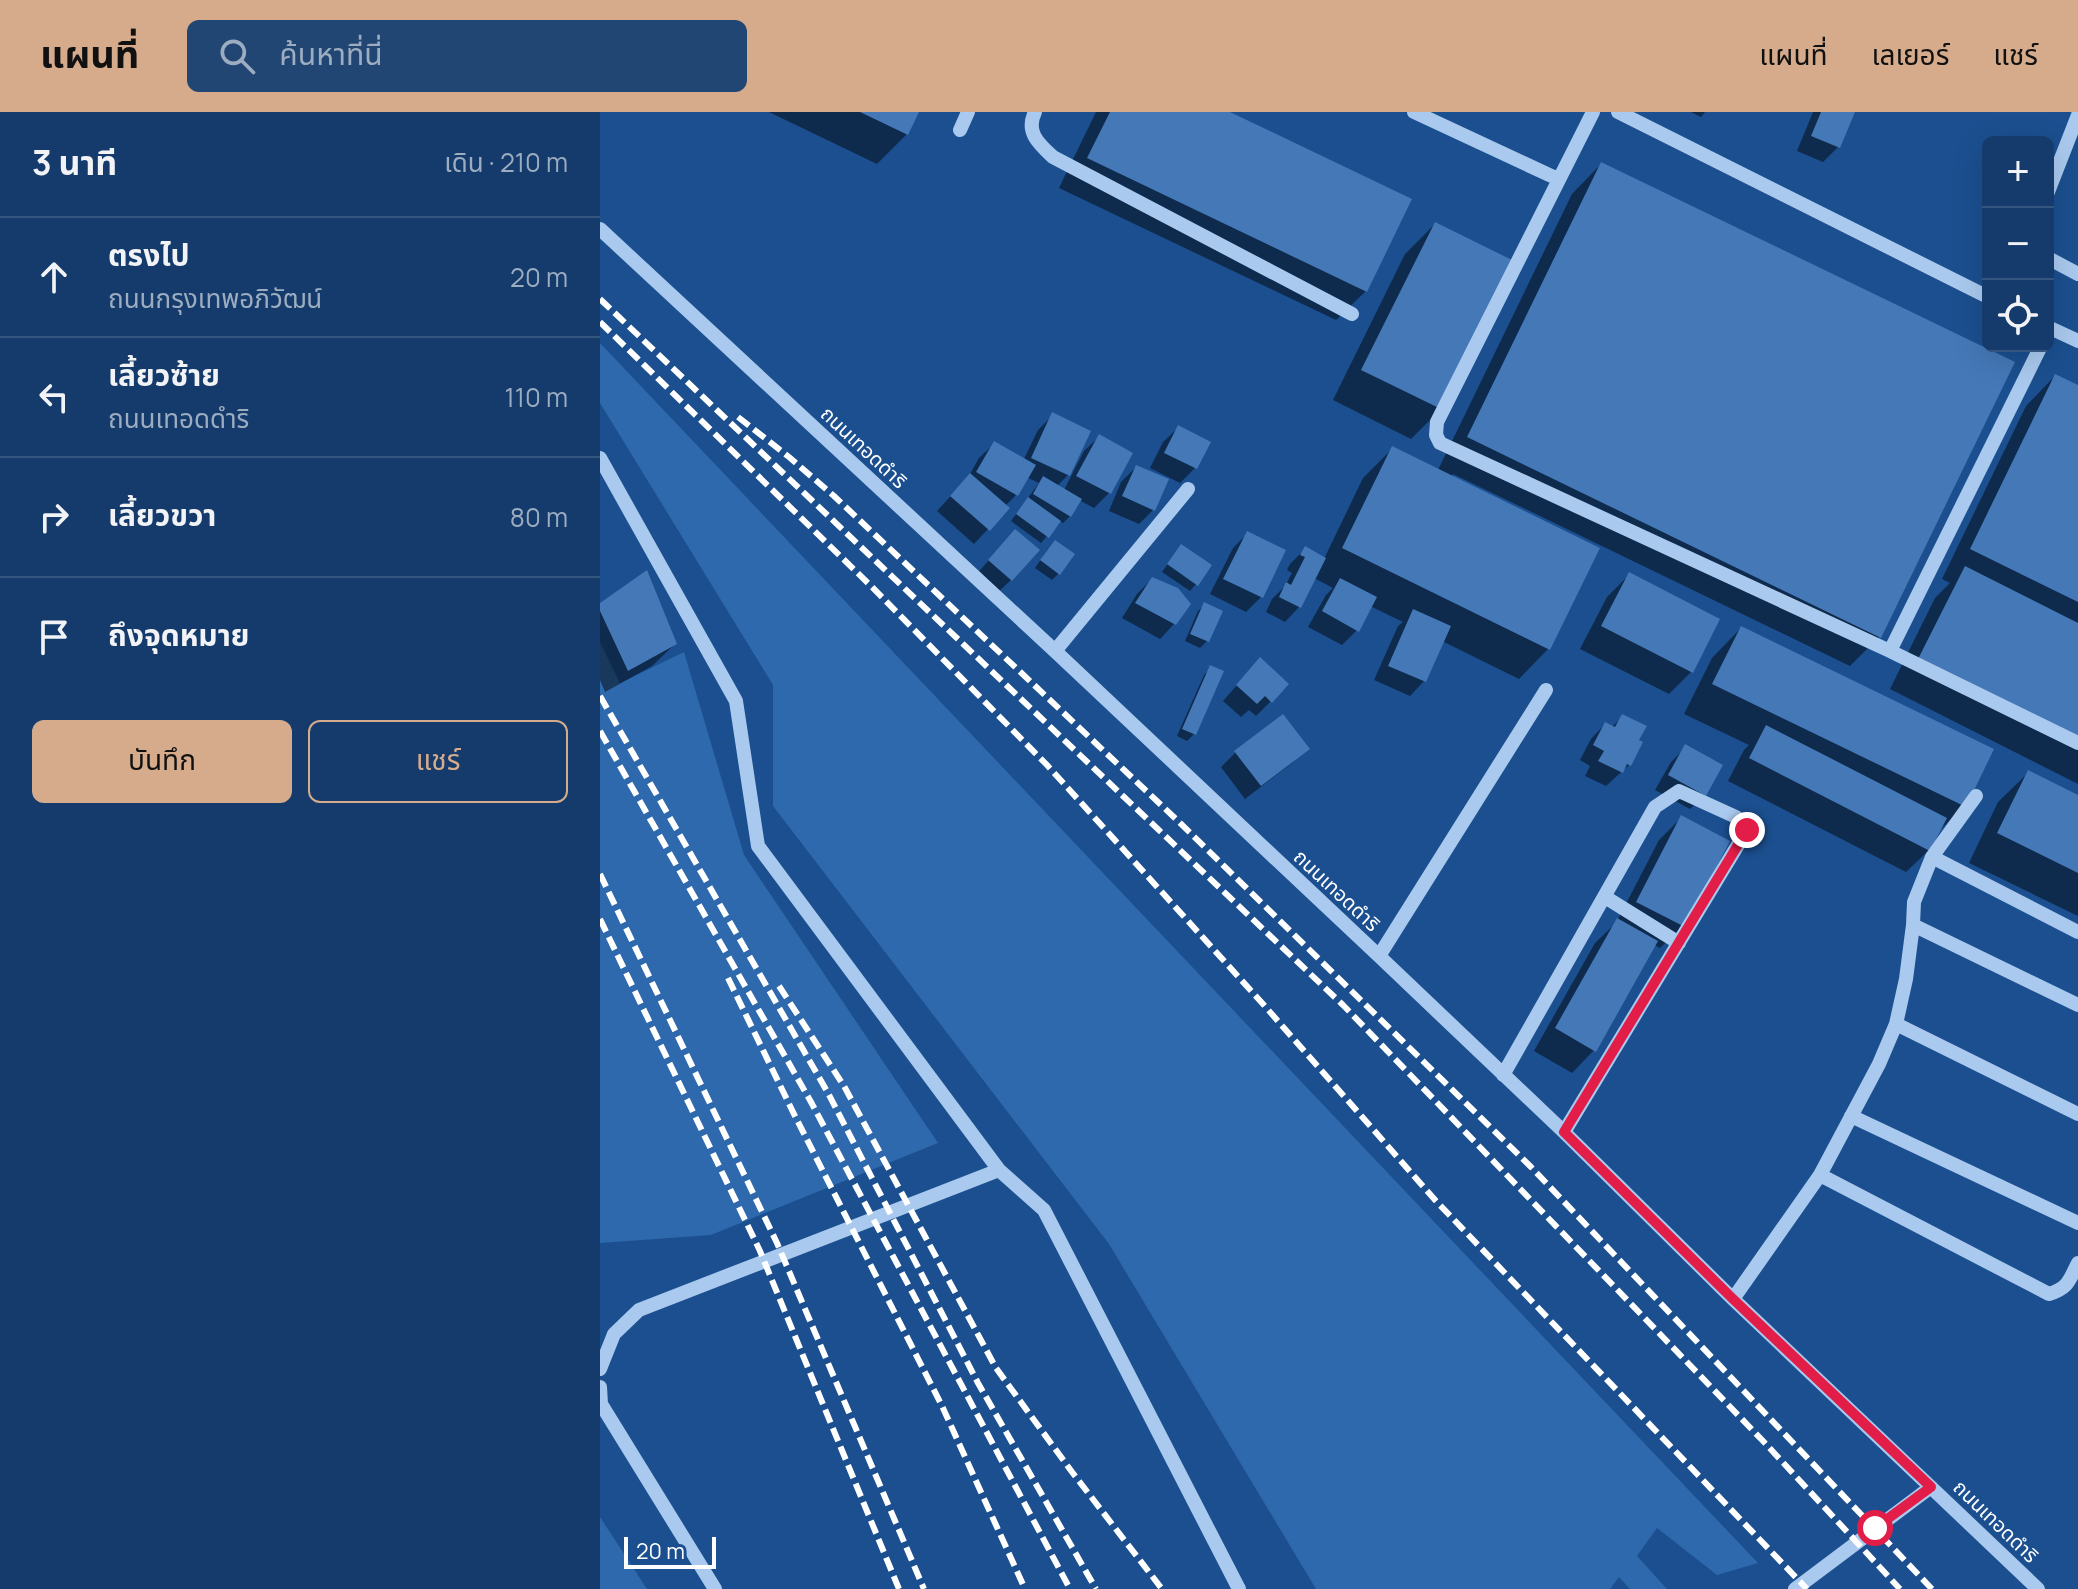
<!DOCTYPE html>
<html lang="th">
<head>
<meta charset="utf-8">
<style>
	body { margin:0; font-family:Manrope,"Noto Sans Thai",sans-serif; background:#214673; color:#f1f3f6 }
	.controls { position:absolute; right:24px; top:24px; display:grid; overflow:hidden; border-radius:12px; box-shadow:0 8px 32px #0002 }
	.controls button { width:72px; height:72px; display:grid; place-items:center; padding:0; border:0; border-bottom:2px solid #33557e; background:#143b6b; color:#f1f3f6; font:40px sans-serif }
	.scale { position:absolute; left:24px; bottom:20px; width:92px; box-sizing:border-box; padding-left:8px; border:4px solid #fff; border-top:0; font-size:22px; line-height:28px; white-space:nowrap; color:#fff; -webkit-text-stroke:6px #1b4f8f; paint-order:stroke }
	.stop { position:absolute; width:24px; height:24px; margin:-18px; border:6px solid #e11d48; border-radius:50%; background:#fff }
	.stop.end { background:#e11d48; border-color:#fff; box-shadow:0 2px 8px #0008 }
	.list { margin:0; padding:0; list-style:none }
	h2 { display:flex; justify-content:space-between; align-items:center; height:104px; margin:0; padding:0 32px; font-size:34px }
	h2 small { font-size:26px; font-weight:400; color:#9dadc1 }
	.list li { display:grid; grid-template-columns:52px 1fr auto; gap:24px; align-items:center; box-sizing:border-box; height:120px; padding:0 32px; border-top:2px solid #33557e }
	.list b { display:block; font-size:30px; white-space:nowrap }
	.list p { margin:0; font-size:26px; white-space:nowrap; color:#9dadc1 }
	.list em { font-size:26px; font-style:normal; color:#9dadc1 }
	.actions { display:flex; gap:16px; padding:24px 32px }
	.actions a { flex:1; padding:18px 0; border:2px solid #d6ab8b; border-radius:12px; text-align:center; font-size:28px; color:#d6ab8b }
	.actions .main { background:#d6ab8b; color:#111 }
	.icon { flex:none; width:44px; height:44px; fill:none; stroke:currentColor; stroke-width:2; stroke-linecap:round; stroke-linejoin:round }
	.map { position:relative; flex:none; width:1478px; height:1477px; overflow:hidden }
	header { display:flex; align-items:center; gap:48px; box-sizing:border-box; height:112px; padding:0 40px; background:#d6ab8b; color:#111 }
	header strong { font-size:38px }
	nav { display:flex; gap:44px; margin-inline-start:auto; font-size:28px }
	.search { width:560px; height:72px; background:#214673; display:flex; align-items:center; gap:20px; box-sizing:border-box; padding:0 28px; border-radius:12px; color:#9dadc1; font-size:30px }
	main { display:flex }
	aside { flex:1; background:#143b6b }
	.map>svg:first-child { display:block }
	.green { fill:#2e69ad }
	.shadow { fill:#0007 }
	.building { fill:#4478b7 }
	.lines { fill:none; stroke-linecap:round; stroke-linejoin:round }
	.minor { stroke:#a9c9ee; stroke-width:14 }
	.rail { stroke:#fff; stroke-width:6; stroke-dasharray:14 6; stroke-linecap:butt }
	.route { stroke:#e11d48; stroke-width:10 }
	.labels { text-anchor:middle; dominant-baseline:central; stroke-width:7; stroke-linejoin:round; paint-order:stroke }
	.street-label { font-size:20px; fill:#fff; stroke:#1b4f8f }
</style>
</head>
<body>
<header>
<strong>แผนที่</strong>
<div class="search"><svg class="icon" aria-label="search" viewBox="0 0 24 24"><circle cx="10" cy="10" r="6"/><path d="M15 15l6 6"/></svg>ค้นหาที่นี่</div>
<nav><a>แผนที่</a><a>เลเยอร์</a><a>แชร์</a></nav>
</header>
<main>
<aside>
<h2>3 นาที<small>เดิน · 210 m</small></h2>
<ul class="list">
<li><svg class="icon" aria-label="ahead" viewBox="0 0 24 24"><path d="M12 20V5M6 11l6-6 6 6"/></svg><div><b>ตรงไป</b><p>ถนนกรุงเทพอภิวัฒน์</p></div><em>20 m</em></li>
<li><svg class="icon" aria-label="left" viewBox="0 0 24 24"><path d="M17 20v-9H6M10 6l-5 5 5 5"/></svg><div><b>เลี้ยวซ้าย</b><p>ถนนเทอดดำริ</p></div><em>110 m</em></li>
<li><svg class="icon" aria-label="right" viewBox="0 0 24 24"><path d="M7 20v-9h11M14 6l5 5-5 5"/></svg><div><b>เลี้ยวขวา</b></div><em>80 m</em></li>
<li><svg class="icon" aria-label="arrive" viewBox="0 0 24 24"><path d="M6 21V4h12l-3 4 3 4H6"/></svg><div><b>ถึงจุดหมาย</b></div></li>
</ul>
<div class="actions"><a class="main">บันทึก</a><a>แชร์</a></div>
</aside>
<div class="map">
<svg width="1478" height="1477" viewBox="0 0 1478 1477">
	<rect width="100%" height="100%" fill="#1b4f8f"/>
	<path class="green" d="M0,231L1158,1451L1117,1463L1057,1416L1037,1444L1067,1477H1030L1019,1465L1010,1477H716L509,1132L173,694V573L0,291Z
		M0,530L20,571L84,540L144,743L338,1031L111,1123L0,1131Z
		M0,1405L47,1477H0Z"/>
	<path class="shadow" d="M169,0H317L307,22L277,52Z
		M496,0H625L766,179L736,208L459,76Z
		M1091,0H1105L1101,5Z
		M1213,0H1253L1238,35L1223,50L1197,39Z
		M1001,52L1280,524L1250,554L853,362L852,365L997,437L948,537L919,567L842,529L824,569L810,584L774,568L798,514L803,510L770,494L757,518L742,533L708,515L726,483L733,476L714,466L699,495L685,510L666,500L672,487L685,474L692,461L687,458L690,452L705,437L724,447L763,366L793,336L838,358L972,82Z
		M835,112L841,297L811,327L733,288L805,142Z
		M1455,264L1478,276V672L1290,577L1335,486L1350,471L1342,467L1426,294Z
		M453,303L473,358L457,374L464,378L484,339L499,325L530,342L509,381L494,396L479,388L470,404L463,411L459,409L441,431L411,409L439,371L426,365L416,383L405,394L388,417L374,432L337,399L369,364L379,346L394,332L423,349L438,318Z
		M578,316L608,331L595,356L580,371L550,356L563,330Z
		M536,355L553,398L539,412L509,399L521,370Z
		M647,422L684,439L661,485L646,500L610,482L633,436Z
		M401,434L411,468L396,482L375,464Z
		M448,437L458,462L452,468L435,456Z
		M575,442L596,472L590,479L562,460Z
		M1030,462L1117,508L1091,560L1069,582L980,537L1007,485Z
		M552,467L574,512L560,527L522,506L537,482Z
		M605,493L607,529L600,536L585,529L598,499Z
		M0,494L75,532L52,554L5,580L0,568Z
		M1141,516L1364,694L1337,721L1329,738L1306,760L1128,669L1144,638L1149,633L1084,602L1112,546Z
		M611,556L594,622L587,629L577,624L604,563Z
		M646,563L671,589L656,604L649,598L641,605L623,589Z
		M1023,604L1029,653L1006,674L985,664L990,654L980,648L991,627L1005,612L1012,615Z
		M1086,635L1105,683L1090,697L1055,678L1071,650Z
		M707,637L692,651L645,687L621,655L635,641Z
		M1428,661L1478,685V804L1369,751L1398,690Z
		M1081,706L1083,814L1060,836L1054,833L994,938L972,961L934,939L995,831L1016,811L1059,728Z"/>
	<path class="building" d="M260,0H319L308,23Z
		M510,0H630L812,87L767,180L487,46Z
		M1221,0H1255L1240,36L1211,24Z
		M1001,50L1415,250L1281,526L867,325Z
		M835,110L916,150L843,298L761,258Z
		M1455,262L1478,273V490L1370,437Z
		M452,300L491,319L470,364L431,346Z
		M578,313L611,330L597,357L564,341Z
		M499,322L533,341L511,382L476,364Z
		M394,329L436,353L418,384L376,360Z
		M792,334L1000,436L950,538L742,436Z
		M536,353L569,367L555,399L522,384Z
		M370,361L410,396L390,419L350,384Z
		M443,364L482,387L471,405L433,382Z
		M428,385L461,409L449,426L416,402Z
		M415,417L440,438L412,469L388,448Z
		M647,419L686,438L663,486L623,467Z
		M455,428L475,442L460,463L440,448Z
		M581,432L612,453L598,474L567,452Z
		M705,434L726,446L701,496L679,485L686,470L691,473L705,445L700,443Z
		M1365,454L1478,511V628L1318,547Z
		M47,458L77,532L28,559L0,499V491Z
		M1029,460L1120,507L1093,561L1001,514Z
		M552,465L578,476L591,492L576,513L535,491Z
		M740,466L777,485L759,520L722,499Z
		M604,490L623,499L609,530L590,522Z
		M813,497L851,514L826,570L788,554Z
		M1141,514L1394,637L1366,695L1112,572Z
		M660,545L689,572L672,591L665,584L657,592L636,573Z
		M610,553L624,559L596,623L582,617Z
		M683,602L710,637L661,674L634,639Z
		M1022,602L1047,614L1039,628L1043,630L1031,654L1027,652L1023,661L998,649L1004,639L993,633L1005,610L1015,615Z
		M1166,613L1347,706L1330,739L1149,646Z
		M1085,632L1123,653L1106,684L1068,663Z
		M1428,658L1478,683V761L1397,721Z
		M1081,703L1130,729L1085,815L1036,790Z
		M1017,806L1058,829L996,940L955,916Z"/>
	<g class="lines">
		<path class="minor" d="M435,0C425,20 439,32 453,45L752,202
			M814,0L958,67
			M993,0L837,310L836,323L840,331L1290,539L1478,631
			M1018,0L1388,185
			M360,18L368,0
			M1448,80L1478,3
			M0,117L455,539L779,844L964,1020L1133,1187L1438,1477
			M1448,146L1478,162
			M1448,215L1478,229
			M0,346L136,589L158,734L399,1058L444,1098L639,1477
			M455,539L588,377
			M1290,539L1441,234
			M1332,745L1478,820
			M1005,785L1079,831
			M1313,813L1478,893
			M779,844L946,578
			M1296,912L1478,1002
			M903,963L1055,695L1079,679L1136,705L1147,718L964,1020
			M1251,1004L1478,1111
			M1220,1063L1449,1182C1469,1176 1469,1168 1478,1151
			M1133,1187L1220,1063L1279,952L1296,912L1306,867L1313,813L1314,790L1332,745L1376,684
			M0,1257L14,1222L39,1198L399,1058
			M0,1275L1,1292L115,1477
			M1195,1477L1331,1375"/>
		<path class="rail" d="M0,187L743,893L1164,1330L1300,1477
			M0,210L272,475L447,653L663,892L836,1089L1207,1477
			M138,305L189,345L234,384L577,708L931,1055L1332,1477
			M0,584L228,981L378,1271L496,1477
			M0,619L211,990L470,1477
			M0,762L177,1131L324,1477
			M0,807L160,1139L299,1477
			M128,866L193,1000L342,1294L425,1477
			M179,874L244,974L396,1256L472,1360L562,1477"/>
	</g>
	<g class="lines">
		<path class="route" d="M1147,718L964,1020L1133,1187L1331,1375L1275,1416"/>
	</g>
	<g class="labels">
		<g class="street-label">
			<text transform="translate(264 335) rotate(43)">ถนนเทอดดำริ</text>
			<text transform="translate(737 778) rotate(43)">ถนนเทอดดำริ</text>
			<text transform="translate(1396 1409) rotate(44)">ถนนเทอดดำริ</text>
		</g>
	</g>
</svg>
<div class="controls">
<button>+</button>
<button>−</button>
<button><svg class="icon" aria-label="locate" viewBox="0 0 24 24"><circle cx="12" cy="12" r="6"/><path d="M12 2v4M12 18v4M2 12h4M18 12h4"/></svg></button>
</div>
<div class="scale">20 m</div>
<div class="stop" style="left:1275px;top:1416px"></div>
<div class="stop end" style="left:1147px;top:718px"></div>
</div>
</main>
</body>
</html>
